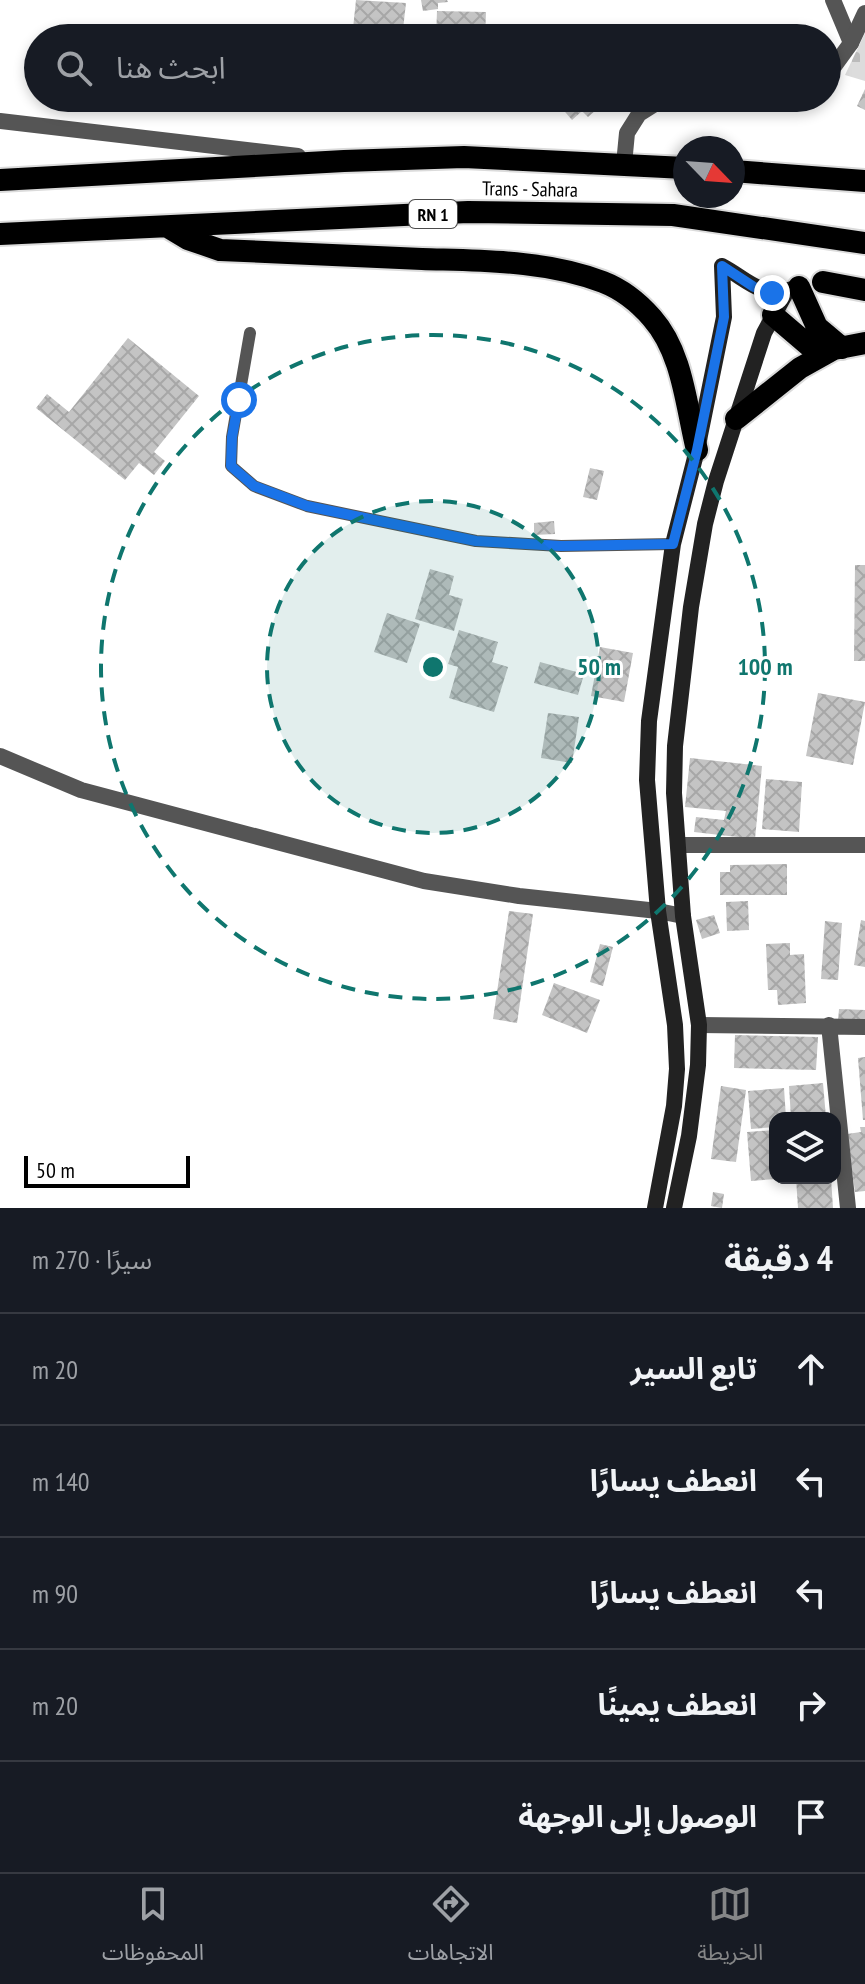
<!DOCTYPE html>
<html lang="ar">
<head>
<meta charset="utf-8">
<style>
	body { margin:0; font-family:"PT Sans Narrow","Noto Sans Arabic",sans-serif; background:#20242c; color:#f1f3f6; direction:rtl }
	.controls { position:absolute; right:24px; bottom:24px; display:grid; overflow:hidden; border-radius:16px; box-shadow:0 4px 12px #0003 }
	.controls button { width:72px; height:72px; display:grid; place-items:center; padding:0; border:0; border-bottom:2px solid #363941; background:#171b24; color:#f1f3f6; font:40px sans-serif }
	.compass { position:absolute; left:673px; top:136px; width:72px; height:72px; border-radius:50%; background:#171b24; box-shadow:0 4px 12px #0003; rotate:115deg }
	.scale { position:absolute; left:24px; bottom:20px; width:166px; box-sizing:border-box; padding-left:8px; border:4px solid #000; border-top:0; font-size:22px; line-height:28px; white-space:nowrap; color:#000; -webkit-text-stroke:6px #fff; paint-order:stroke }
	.stop { position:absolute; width:24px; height:24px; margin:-18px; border:6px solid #1a73e8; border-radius:50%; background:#fff }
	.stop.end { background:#1a73e8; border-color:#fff; box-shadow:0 2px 8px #0008 }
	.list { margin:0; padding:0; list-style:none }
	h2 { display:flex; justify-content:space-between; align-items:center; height:104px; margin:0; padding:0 32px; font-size:34px }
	h2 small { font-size:26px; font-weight:400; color:#9ea1a6 }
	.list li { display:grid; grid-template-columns:52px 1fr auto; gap:24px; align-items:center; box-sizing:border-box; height:112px; padding:0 32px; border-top:2px solid #363941 }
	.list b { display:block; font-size:30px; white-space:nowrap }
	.list em { font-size:26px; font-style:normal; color:#9ea1a6 }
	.icon { flex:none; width:44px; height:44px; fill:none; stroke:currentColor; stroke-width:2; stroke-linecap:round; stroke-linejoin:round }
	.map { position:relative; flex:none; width:865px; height:1208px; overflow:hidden; direction:ltr }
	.search { position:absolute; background:#171b24; box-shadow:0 4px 12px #0003; left:24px; right:24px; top:24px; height:88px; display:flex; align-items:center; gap:20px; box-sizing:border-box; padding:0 28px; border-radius:44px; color:#9ea1a6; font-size:30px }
	.sheet { height:664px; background:#171b24 }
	nav { display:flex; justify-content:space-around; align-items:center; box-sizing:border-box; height:112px; border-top:2px solid #363941; background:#171b24; font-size:22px; color:#9ea1a6 }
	nav a { display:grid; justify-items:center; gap:4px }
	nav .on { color:#858687 }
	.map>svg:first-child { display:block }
	.cemetery { fill:url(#cemetery-stones) }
	.building { fill:url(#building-cross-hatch) }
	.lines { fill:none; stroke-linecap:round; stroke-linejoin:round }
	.trunk-casing { stroke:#dbdbdb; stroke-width:26 }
	.service { stroke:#555; stroke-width:12 }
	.minor { stroke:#555; stroke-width:16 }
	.tertiary { stroke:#555; stroke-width:16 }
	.secondary { stroke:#222; stroke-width:16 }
	.trunk { stroke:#000; stroke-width:22 }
	.route { stroke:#1a73e8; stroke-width:10 }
	.ring { fill:none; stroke:#0f766e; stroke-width:4; stroke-dasharray:14 10 }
	.labels { text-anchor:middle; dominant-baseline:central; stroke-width:6; stroke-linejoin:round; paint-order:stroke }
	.shield { fill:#fff; stroke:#4c4c4c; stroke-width:2 }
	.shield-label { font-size:18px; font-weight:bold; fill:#000 }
	.street-label { font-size:20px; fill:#000; stroke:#fff }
	.centre { fill:#0f766e; stroke:#fff; stroke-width:4 }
	.ring-label { font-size:24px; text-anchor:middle; font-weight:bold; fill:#0f766e; stroke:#fff; stroke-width:6; stroke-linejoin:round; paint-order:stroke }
</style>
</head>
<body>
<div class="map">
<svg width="865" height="1208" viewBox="0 0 865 1208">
	<defs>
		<pattern id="cemetery-stones" width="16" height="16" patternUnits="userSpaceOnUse" patternTransform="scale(2)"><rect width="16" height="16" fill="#dcdcdc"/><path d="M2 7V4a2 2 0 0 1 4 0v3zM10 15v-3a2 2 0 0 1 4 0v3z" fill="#bbb"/></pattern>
		<pattern id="building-cross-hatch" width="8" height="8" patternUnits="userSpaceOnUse" patternTransform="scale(2)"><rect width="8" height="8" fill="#c4c4c4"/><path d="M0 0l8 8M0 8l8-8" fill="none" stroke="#a7a7a7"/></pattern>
	</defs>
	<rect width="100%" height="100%" fill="#fff"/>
	<path class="cemetery" d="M865,33V81L845,75Z"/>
	<path class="building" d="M356,0L406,3L402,38H352Z
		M421,0H447L448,2L438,3V9L423,11Z
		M437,11L486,12L485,38H436Z
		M865,89V110L857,106Z
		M445,98H483L482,108L445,107Z
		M569,98H601L605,102L588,117L582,111L572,120L560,106Z
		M128,338L199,396L154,452L165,461L154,475L139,463L125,480L36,408L47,394L69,412Z
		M590,468L604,471L597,500L583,497Z
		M554,521L555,534L534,535V523Z
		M855,565H865V661H854Z
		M430,569L454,576L449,595L463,599L454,631L415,619Z
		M387,613L420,624L407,663L374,652Z
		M459,630L498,642L492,662L508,667L494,712L449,698L458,667L448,664Z
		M600,647L633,653L624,702L591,696Z
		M540,662L584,674L578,695L534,683Z
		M818,693L865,702L853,765L806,756Z
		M548,713L579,717L572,763L541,758Z
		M690,758L762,766L755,839L694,832L696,817L724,820L726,811L685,807Z
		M766,779L802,782L799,832L762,829Z
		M787,864V895H720V872H730V865Z
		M748,901L749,930L727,931L726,902Z
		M509,911L533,914L517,1023L493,1019Z
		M714,915L720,933L702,939L696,920Z
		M861,920L865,921V967L854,965Z
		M825,921L842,923L838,980L821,979Z
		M790,943V955L804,954L806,1003L778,1005L777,990H768L766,944Z
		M600,944L613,947L603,986L590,982Z
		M554,983L600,1000L587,1033L542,1015Z
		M839,1009L865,1010V1023L838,1022Z
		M735,1035L818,1037L816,1070L734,1068Z
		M865,1057V1120H863L858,1058Z
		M823,1083L826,1118H791L789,1086Z
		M721,1086L746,1090L736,1162L711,1159Z
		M784,1088L786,1118H775V1127L751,1129L748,1091Z
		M860,1127H865V1191L855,1192L847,1134L861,1132Z
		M775,1130V1179L751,1181L747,1132Z
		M796,1178H831L833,1208H798Z
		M713,1192L724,1194L722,1208L711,1206Z"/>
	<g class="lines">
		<defs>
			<path id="trunk" d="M733,171L865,181
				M0,180L344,161L464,157L685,168
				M168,227L188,239L220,250C287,253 354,256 422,259C483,261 545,260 603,282C621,289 639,303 652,318C683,353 686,406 697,450
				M0,234L468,212L673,215L865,243
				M823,282L865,290
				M799,287L817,327L842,348
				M773,315L821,356
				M736,419L800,368L834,349L865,343"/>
		</defs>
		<use href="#trunk" class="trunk-casing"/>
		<path class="service" d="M250,333L232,437L231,466L254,486L307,506L476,541L561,546L673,544"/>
		<path class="minor" d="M833,0L851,43
			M0,121L298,156
			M0,756L81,790L424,881L519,896L658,911L683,916
			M678,845H865
			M699,1025L865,1027
			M829,1025L848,1208"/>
		<path class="tertiary" d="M827,76L851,43L865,13
			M624,164L627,133L639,114L658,102L763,101L776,98"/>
		<path class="secondary" d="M722,266C747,279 761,299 792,289
			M655,1208L674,1106L677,1069L675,1025L658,911L647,780L649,721L673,544L697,450L724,317L722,266
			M674,1208L689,1136L698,1065L699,1025L683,916L674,793L675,746L691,607L705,524L716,481L764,333L787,291"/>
		<use href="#trunk" class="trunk"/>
	</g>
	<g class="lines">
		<path class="route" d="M239,400L232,437L231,466L254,486L307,506L476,541L561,546L673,544L697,450L724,317L722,266L754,287L772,293"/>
	</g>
	<circle cx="433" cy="667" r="166" fill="#0f766e" fill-opacity=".12"/>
	<g class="ring">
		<circle cx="433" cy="667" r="166"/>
		<circle cx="433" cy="667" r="332"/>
	</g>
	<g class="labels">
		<rect class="shield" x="409" y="200" width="48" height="28" rx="6"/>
		<g class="shield-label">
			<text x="433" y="214">RN 1</text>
		</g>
		<g class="street-label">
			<text transform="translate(530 189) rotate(1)">Trans - Sahara</text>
		</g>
	</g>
	<circle cx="433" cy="667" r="12" class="centre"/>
	<g class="ring-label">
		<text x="599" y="675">50 m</text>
		<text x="765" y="675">100 m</text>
	</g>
</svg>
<div class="controls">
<button><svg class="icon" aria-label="layers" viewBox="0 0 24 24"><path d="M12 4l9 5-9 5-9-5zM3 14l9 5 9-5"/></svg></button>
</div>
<svg class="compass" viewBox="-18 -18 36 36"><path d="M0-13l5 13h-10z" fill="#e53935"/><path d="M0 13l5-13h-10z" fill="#9ea1a6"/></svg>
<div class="scale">50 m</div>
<div class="stop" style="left:239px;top:400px"></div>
<div class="stop end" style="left:772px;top:293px"></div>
<div class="search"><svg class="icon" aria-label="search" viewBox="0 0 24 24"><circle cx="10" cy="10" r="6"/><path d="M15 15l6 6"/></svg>ابحث هنا</div>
</div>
<section class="sheet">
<h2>4 دقيقة<small>سيرًا · 270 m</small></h2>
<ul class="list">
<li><svg class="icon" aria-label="ahead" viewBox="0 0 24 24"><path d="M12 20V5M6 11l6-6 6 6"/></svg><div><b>تابع السير</b></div><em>20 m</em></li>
<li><svg class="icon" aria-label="left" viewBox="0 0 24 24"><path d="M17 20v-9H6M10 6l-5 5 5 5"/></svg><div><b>انعطف يسارًا</b></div><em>140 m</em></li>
<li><svg class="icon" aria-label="left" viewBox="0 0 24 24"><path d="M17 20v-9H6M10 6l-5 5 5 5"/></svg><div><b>انعطف يسارًا</b></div><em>90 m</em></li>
<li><svg class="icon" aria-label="right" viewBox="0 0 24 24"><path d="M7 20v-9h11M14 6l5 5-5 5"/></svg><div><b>انعطف يمينًا</b></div><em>20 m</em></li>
<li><svg class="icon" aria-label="arrive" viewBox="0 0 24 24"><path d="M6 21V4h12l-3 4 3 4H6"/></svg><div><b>الوصول إلى الوجهة</b></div></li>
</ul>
</section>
<nav>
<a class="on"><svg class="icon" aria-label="map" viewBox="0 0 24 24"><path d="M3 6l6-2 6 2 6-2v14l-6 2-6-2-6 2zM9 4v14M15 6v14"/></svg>الخريطة</a>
<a><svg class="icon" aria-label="directions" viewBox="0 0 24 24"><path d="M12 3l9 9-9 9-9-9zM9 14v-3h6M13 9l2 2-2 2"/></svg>الاتجاهات</a>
<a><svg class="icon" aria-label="saved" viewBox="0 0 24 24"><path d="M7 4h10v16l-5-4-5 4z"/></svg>المحفوظات</a>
</nav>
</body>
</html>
